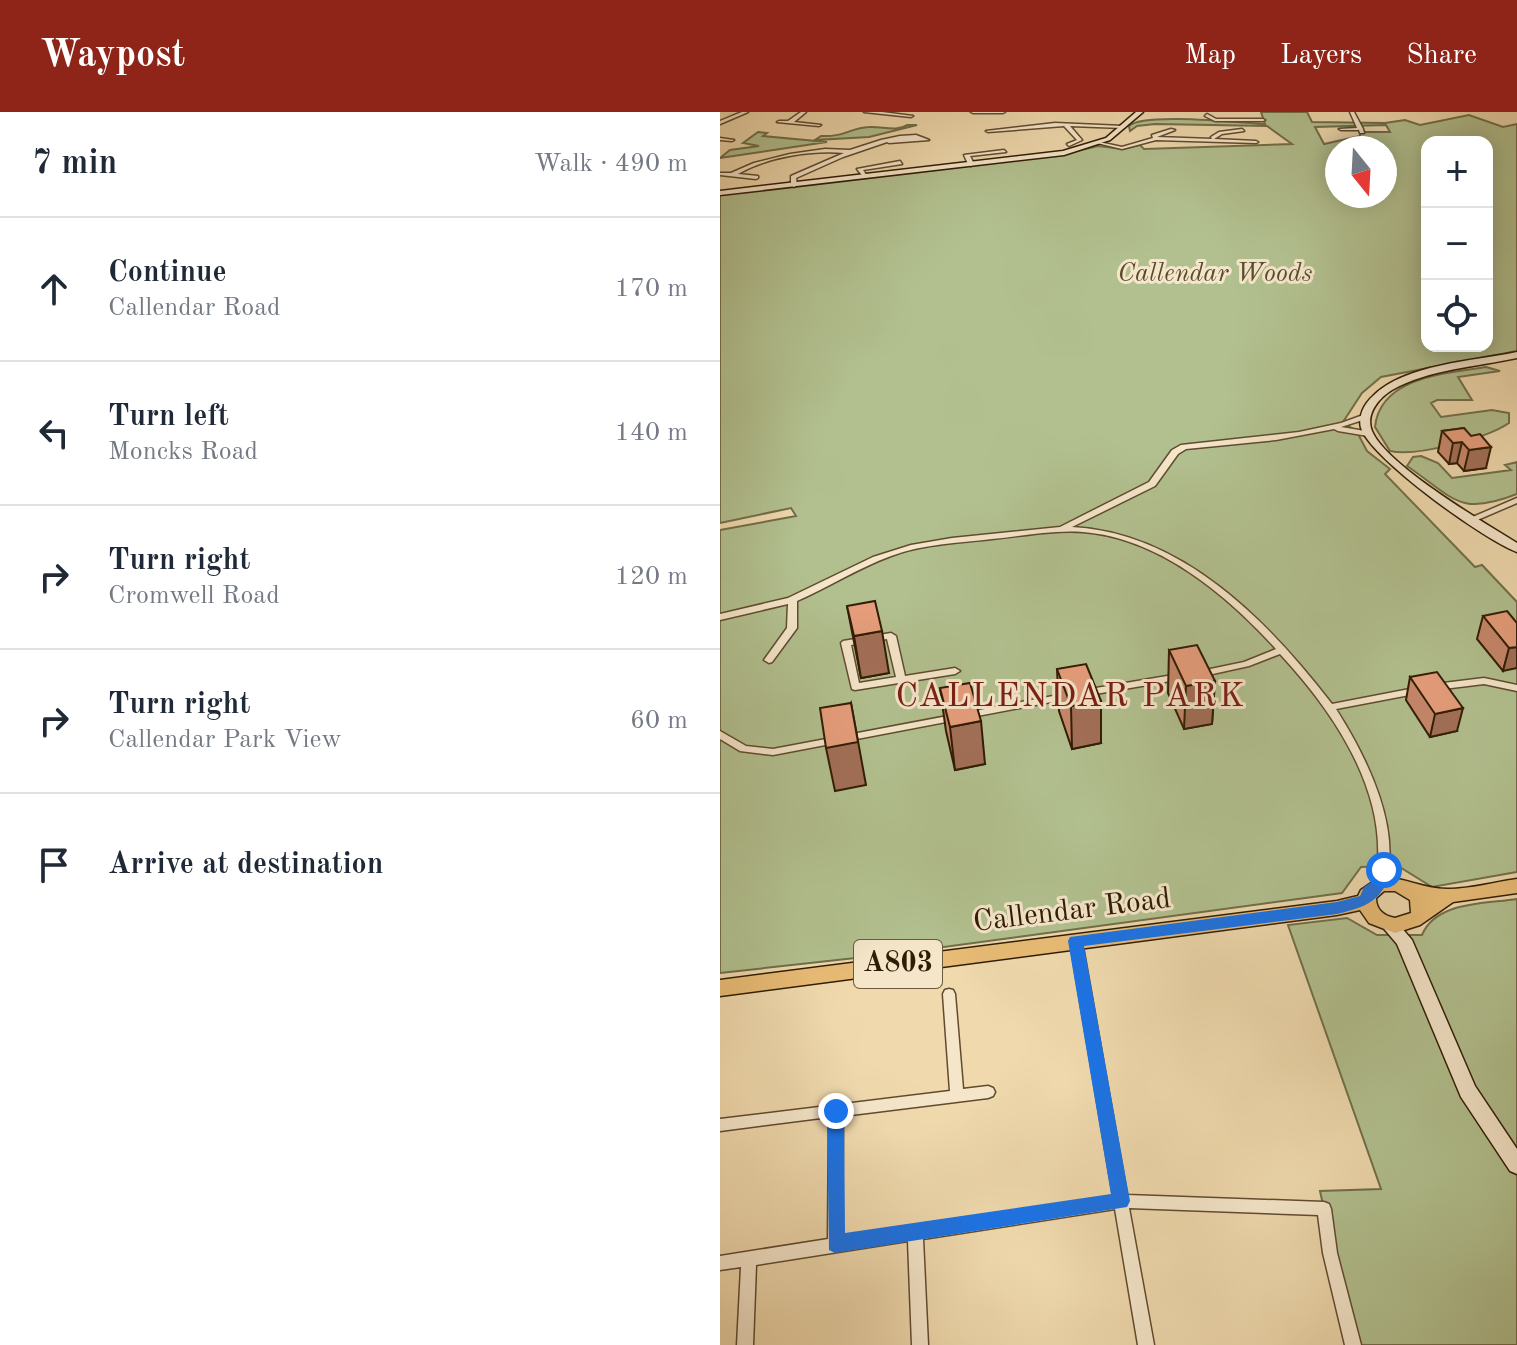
<!DOCTYPE html>
<html lang="en">
<head>
<meta charset="utf-8">
<style>
	body { margin:0; font-family:"Old Standard TT",serif; background:#f2f2f3; color:#1f2937 }
	.controls { position:absolute; right:24px; top:24px; display:grid; overflow:hidden; border-radius:16px; box-shadow:0 4px 20px #0003 }
	.controls button { width:72px; height:72px; display:grid; place-items:center; padding:0; border:0; border-bottom:2px solid #e0e1e3; background:#fff; color:#1f2937; font:40px sans-serif }
	.compass { position:absolute; left:605px; top:24px; width:72px; height:72px; border-radius:50%; background:#fff; box-shadow:0 4px 20px #0003; rotate:162deg }
	.stop { position:absolute; width:24px; height:24px; margin:-18px; border:6px solid #1a73e8; border-radius:50%; background:#fff }
	.stop.end { background:#1a73e8; border-color:#fff; box-shadow:0 2px 8px #0008 }
	.list { margin:0; padding:0; list-style:none }
	h2 { display:flex; justify-content:space-between; align-items:center; height:104px; margin:0; padding:0 32px; font-size:34px }
	h2 small { font-size:26px; font-weight:400; color:#747a83 }
	.list li { display:grid; grid-template-columns:52px 1fr auto; gap:24px; align-items:center; box-sizing:border-box; height:144px; padding:0 32px; border-top:2px solid #e0e1e3 }
	.list b { display:block; font-size:30px; white-space:nowrap }
	.list p { margin:0; font-size:26px; white-space:nowrap; color:#747a83 }
	.list em { font-size:26px; font-style:normal; color:#747a83 }
	.icon { flex:none; width:44px; height:44px; fill:none; stroke:currentColor; stroke-width:2; stroke-linecap:round; stroke-linejoin:round }
	.map { position:relative; flex:none; width:797px; height:1233px; overflow:hidden }
	header { display:flex; align-items:center; gap:48px; box-sizing:border-box; height:112px; padding:0 40px; background:#8f2418; color:#fff }
	header strong { font-size:38px }
	nav { display:flex; gap:44px; margin-inline-start:auto; font-size:28px }
	main { display:flex }
	aside { flex:1; background:#fff }
	.map>svg:first-child { display:block }
	.green { fill:#b2c08f; stroke:#716e4a; stroke-width:2; fill-rule:evenodd }
	.lines { fill:none; stroke-linecap:round; stroke-linejoin:round }
	.street-casing { stroke:#604b2e; stroke-width:3 }
	.secondary-casing { stroke:#301c04; stroke-width:3 }
	.primary-casing { stroke:#301c04; stroke-width:3 }
	.street { fill:#f5e6ca; fill-rule:evenodd }
	.secondary { fill:#f5e6ca; fill-rule:evenodd }
	.primary { fill:#e8bc76; fill-rule:evenodd }
	.wall { fill:#c7886b; stroke:#301c04; stroke-width:2 }
	.shaded-wall { fill:#a26f57; stroke:#301c04; stroke-width:2 }
	.building { fill:#e79e7c; stroke:#301c04; stroke-width:2 }
	.route { fill:#1a73e8 }
	.labels { text-anchor:middle; dominant-baseline:central; stroke-width:6; stroke-linejoin:round; paint-order:stroke }
	.far-park-label { font-size:26px; font-style:italic; fill:#574d2e; stroke:#f5e6ca }
	.shield { fill:#f5e6ca; stroke:#6b593f; stroke-width:2 }
	.shield-label { font-size:28px; font-weight:bold; fill:#301c04 }
	.street-label { font-size:30px; fill:#301c04; stroke:#f5e6ca }
	.quarter-label { font-size:34px; letter-spacing:2px; fill:#7a1f14; stroke:#f5e6ca }
</style>
</head>
<body>
<header>
<strong>Waypost</strong>
<nav><a>Map</a><a>Layers</a><a>Share</a></nav>
</header>
<main>
<aside>
<h2>7 min<small>Walk · 490 m</small></h2>
<ul class="list">
<li><svg class="icon" aria-label="ahead" viewBox="0 0 24 24"><path d="M12 20V5M6 11l6-6 6 6"/></svg><div><b>Continue</b><p>Callendar Road</p></div><em>170 m</em></li>
<li><svg class="icon" aria-label="left" viewBox="0 0 24 24"><path d="M17 20v-9H6M10 6l-5 5 5 5"/></svg><div><b>Turn left</b><p>Moncks Road</p></div><em>140 m</em></li>
<li><svg class="icon" aria-label="right" viewBox="0 0 24 24"><path d="M7 20v-9h11M14 6l5 5-5 5"/></svg><div><b>Turn right</b><p>Cromwell Road</p></div><em>120 m</em></li>
<li><svg class="icon" aria-label="right" viewBox="0 0 24 24"><path d="M7 20v-9h11M14 6l5 5-5 5"/></svg><div><b>Turn right</b><p>Callendar Park View</p></div><em>60 m</em></li>
<li><svg class="icon" aria-label="arrive" viewBox="0 0 24 24"><path d="M6 21V4h12l-3 4 3 4H6"/></svg><div><b>Arrive at destination</b></div></li>
</ul>
</aside>
<div class="map">
<svg width="797" height="1233" viewBox="0 0 797 1233">
	<rect width="100%" height="100%" fill="#efd9ad"/>
	<filter id="stains"><feTurbulence type="fractalNoise" baseFrequency=".0025" numOctaves="4"/><feColorMatrix values="0 0 0 0 .2 0 0 0 0 .09 0 0 0 0 .02 0 0 0 .5 -.17"/></filter>
	<radialGradient id="worn" r=".72"><stop offset=".6" stop-color="#630" stop-opacity="0"/><stop offset="1" stop-color="#630" stop-opacity=".3"/></radialGradient>
	<path class="green" d="M541,0H587L592,10L665,11L685,8L700,13L749,3L783,15L797,12V239L661,265L642,281L623,310L637,320L647,339L670,357L665,362L755,455L762,453L797,490V760L712,775L678,754L641,755L622,781L172,842L0,861V418L76,404L71,396L0,411V83L340,43L378,34L403,37L420,33L424,37L572,32L547,14L435,12L417,14L410,19L409,14C423,0 523,11 545,12ZM666,13L670,20H640V24L604,32L595,15ZM707,30H767V234H707ZM617,36H665V84H617Z
		M187,13H197L149,25L95,28L101,24C125,25 130,16 149,15C162,14 177,20 187,13Z
		M38,20L47,21L43,24L107,30L0,46L10,38L39,34L23,31Z
		M766,255L780,259L738,265L752,288H717L711,291L721,305L772,298L789,301V311C767,326 697,345 670,339L655,315C660,265 726,261 766,255Z
		M701,344L718,351L732,366L791,358L785,353L797,350V382C739,405 734,386 687,354L693,345Z
		M797,787V1233H633L600,1079L661,1077L568,813L627,806L657,823H702C716,789 766,792 797,787Z"/>
	<g class="lines">
		<defs>
			<path id="street" d="M22,0H28L0,12V9Z
				M81,0H86L74,10L101,13L99,14L57,10L59,9H68Z
				M144,0H162L193,4L191,5Z
				M251,0H285L283,1H253Z
				M630,0H634L643,17L644,21H640L639,18H621L619,17L637,16Z
				M487,2L496,7H543L545,8L543,9H495L485,4Z
				M335,11L403,14L405,15L403,16L350,14L362,28L349,34L347,32L357,28L344,14L268,20L266,19Z
				M451,17L455,18L437,25L492,27L491,25L499,20L522,17L524,19L502,22L494,27L536,29L538,30L536,31L436,28L402,37L377,31L379,30L402,35L433,26L432,23Z
				M196,23L209,28L169,31L167,30L123,45L76,66L77,73L74,75L71,73V64L124,41C91,38 47,45 18,62L38,64V66L36,67L0,63V61H11L34,51L70,42L105,37L130,38L161,28L180,24Z
				M0,26L14,28L12,29L0,28Z
				M284,38L286,40L250,44L254,52L251,54L248,52L244,43Z
				M180,49L182,52L143,58L147,64L144,66L137,57Z
				M646,302L650,304L649,306L621,315L651,320L652,322L648,324L618,319L614,317L556,328L466,337L458,342L435,374L352,415C463,421 548,509 612,592L700,575L703,576L705,578L703,580L700,581L616,597C646,644 684,719 664,775L660,776L656,775L654,772C655,764 657,756 658,748C662,670 610,596 560,542L529,554L479,565L476,564L474,562L476,560L524,550L556,537C506,482 439,426 363,420C332,418 302,424 272,427C238,431 203,432 171,444C138,456 109,475 77,489V516L52,550L49,551L44,548L67,516L68,492L0,508V502L68,486L153,445L191,433L232,426L340,415L429,370L452,338L461,333L579,320L621,311Z
				M797,386V391L755,409H752L748,407Z
				M171,521L176,524L185,564L235,556L240,559L235,562L135,578L132,577L121,531L123,529ZM167,527L176,565L139,571L131,533Z
				M459,562L464,565L462,567L364,584L359,581L364,578Z
				M764,566L797,573V579L764,572L715,578L710,575L715,572Z
				M349,581L354,584L352,586L53,643L20,639L0,627V619L26,634L53,637Z
				M356,824L360,826L362,829L407,1083L604,1090L609,1092L611,1097L617,1141L641,1233H625L603,1141L598,1103L409,1096L434,1233H418L395,1097L203,1127L208,1233H192L188,1129L36,1153L33,1233H17L21,1155L0,1158V1144L108,1127L109,1005L0,1019V1007L230,979L223,882L225,878L229,877L233,878L235,882L243,977L268,974L273,976L275,980L273,984L268,986L123,1004L122,1125L393,1084L350,829L352,826Z"/>
			<path id="secondary" d="M416,0H423L390,28L344,43L0,83V79L343,39L386,26Z
				M797,240V246C756,255 709,257 672,278C659,286 645,302 652,319C666,353 763,410 797,431V440C766,429 651,347 641,316C638,304 644,292 653,284C685,252 754,249 797,240Z
				M668,806L674,807L692,828L755,974L797,1037V1062L790,1059L741,985L677,832L660,812L662,807Z"/>
			<path id="primary" d="M660,765C684,765 703,777 728,777C750,777 775,770 797,767V781L733,790L700,813L675,821L649,811L640,798L617,803L0,884V868L617,789L638,784L641,778ZM664,779H675L690,788L691,801L675,806C664,804 656,798 656,786Z"/>
		</defs>
		<use href="#street" class="street-casing"/>
		<use href="#secondary" class="secondary-casing"/>
		<use href="#primary" class="primary-casing"/>
		<use href="#street" class="street"/>
		<use href="#secondary" class="secondary"/>
		<use href="#primary" class="primary"/>
	</g>
	<path class="wall" d="M744,316L766,356L744,359L737,351L729,352L718,340L722,319Z
		M127,494L169,561L141,566Z
		M763,504L797,511L783,559L757,527Z
		M449,538L495,569L492,612L464,617L448,581Z
		M337,557L381,631L352,637L339,599Z
		M690,565L737,619L710,625L686,588Z
		M220,576L265,652L235,658L226,619Z"/>
	<path class="shaded-wall" d="M742,330L737,351L729,352L733,331Z
		M771,335L766,356L744,359L749,338Z
		M162,519L169,561L141,566L134,524Z
		M797,535V556L783,559L789,536Z
		M495,569L492,612L464,617L466,574Z
		M381,589V631L352,637L351,594Z
		M131,591L146,673L115,679L106,636Z
		M743,596L737,619L710,625L715,602Z
		M261,609L265,652L235,658L230,615Z"/>
	<path class="building" d="M744,316L751,324L760,322L771,335L749,338L742,330L733,331L722,319Z
		M155,489L162,519L134,524L127,494Z
		M787,499L797,511V535L789,536L763,504Z
		M477,533L495,569L466,574L449,538Z
		M366,552L381,589L351,594L337,557Z
		M717,560L743,596L715,602L690,565Z
		M250,571L261,609L230,615L220,576Z
		M131,591L138,630L106,636L100,596Z"/>
	<path class="route" d="M664,753L671,758C663,789 646,795 617,802L364,834L410,1089L407,1095L115,1141L109,1138L107,999L116,991L124,999L125,1121L391,1082L348,829L350,825L617,790L640,784L644,775L653,769L658,754Z"/>
	<g class="labels">
		<g class="far-park-label">
			<text x="495" y="162">Callendar Woods</text>
		</g>
		<rect class="shield" x="134" y="828" width="88" height="48" rx="6"/>
		<g class="shield-label">
			<text x="178" y="852">A803</text>
		</g>
		<g class="street-label">
			<text transform="translate(352 799) rotate(-7)">Callendar Road</text>
		</g>
		<g class="quarter-label">
			<text x="351" y="585">CALLENDAR PARK</text>
		</g>
	</g>
	<rect width="100%" height="100%" filter="url(#stains)"/>
	<rect width="100%" height="100%" fill="url(#worn)"/>
</svg>
<div class="controls">
<button>+</button>
<button>−</button>
<button><svg class="icon" aria-label="locate" viewBox="0 0 24 24"><circle cx="12" cy="12" r="6"/><path d="M12 2v4M12 18v4M2 12h4M18 12h4"/></svg></button>
</div>
<svg class="compass" viewBox="-18 -18 36 36"><path d="M0-13l5 13h-10z" fill="#e53935"/><path d="M0 13l5-13h-10z" fill="#747a83"/></svg>
<div class="stop" style="left:664px;top:758px"></div>
<div class="stop end" style="left:116px;top:999px"></div>
</div>
</main>
</body>
</html>
